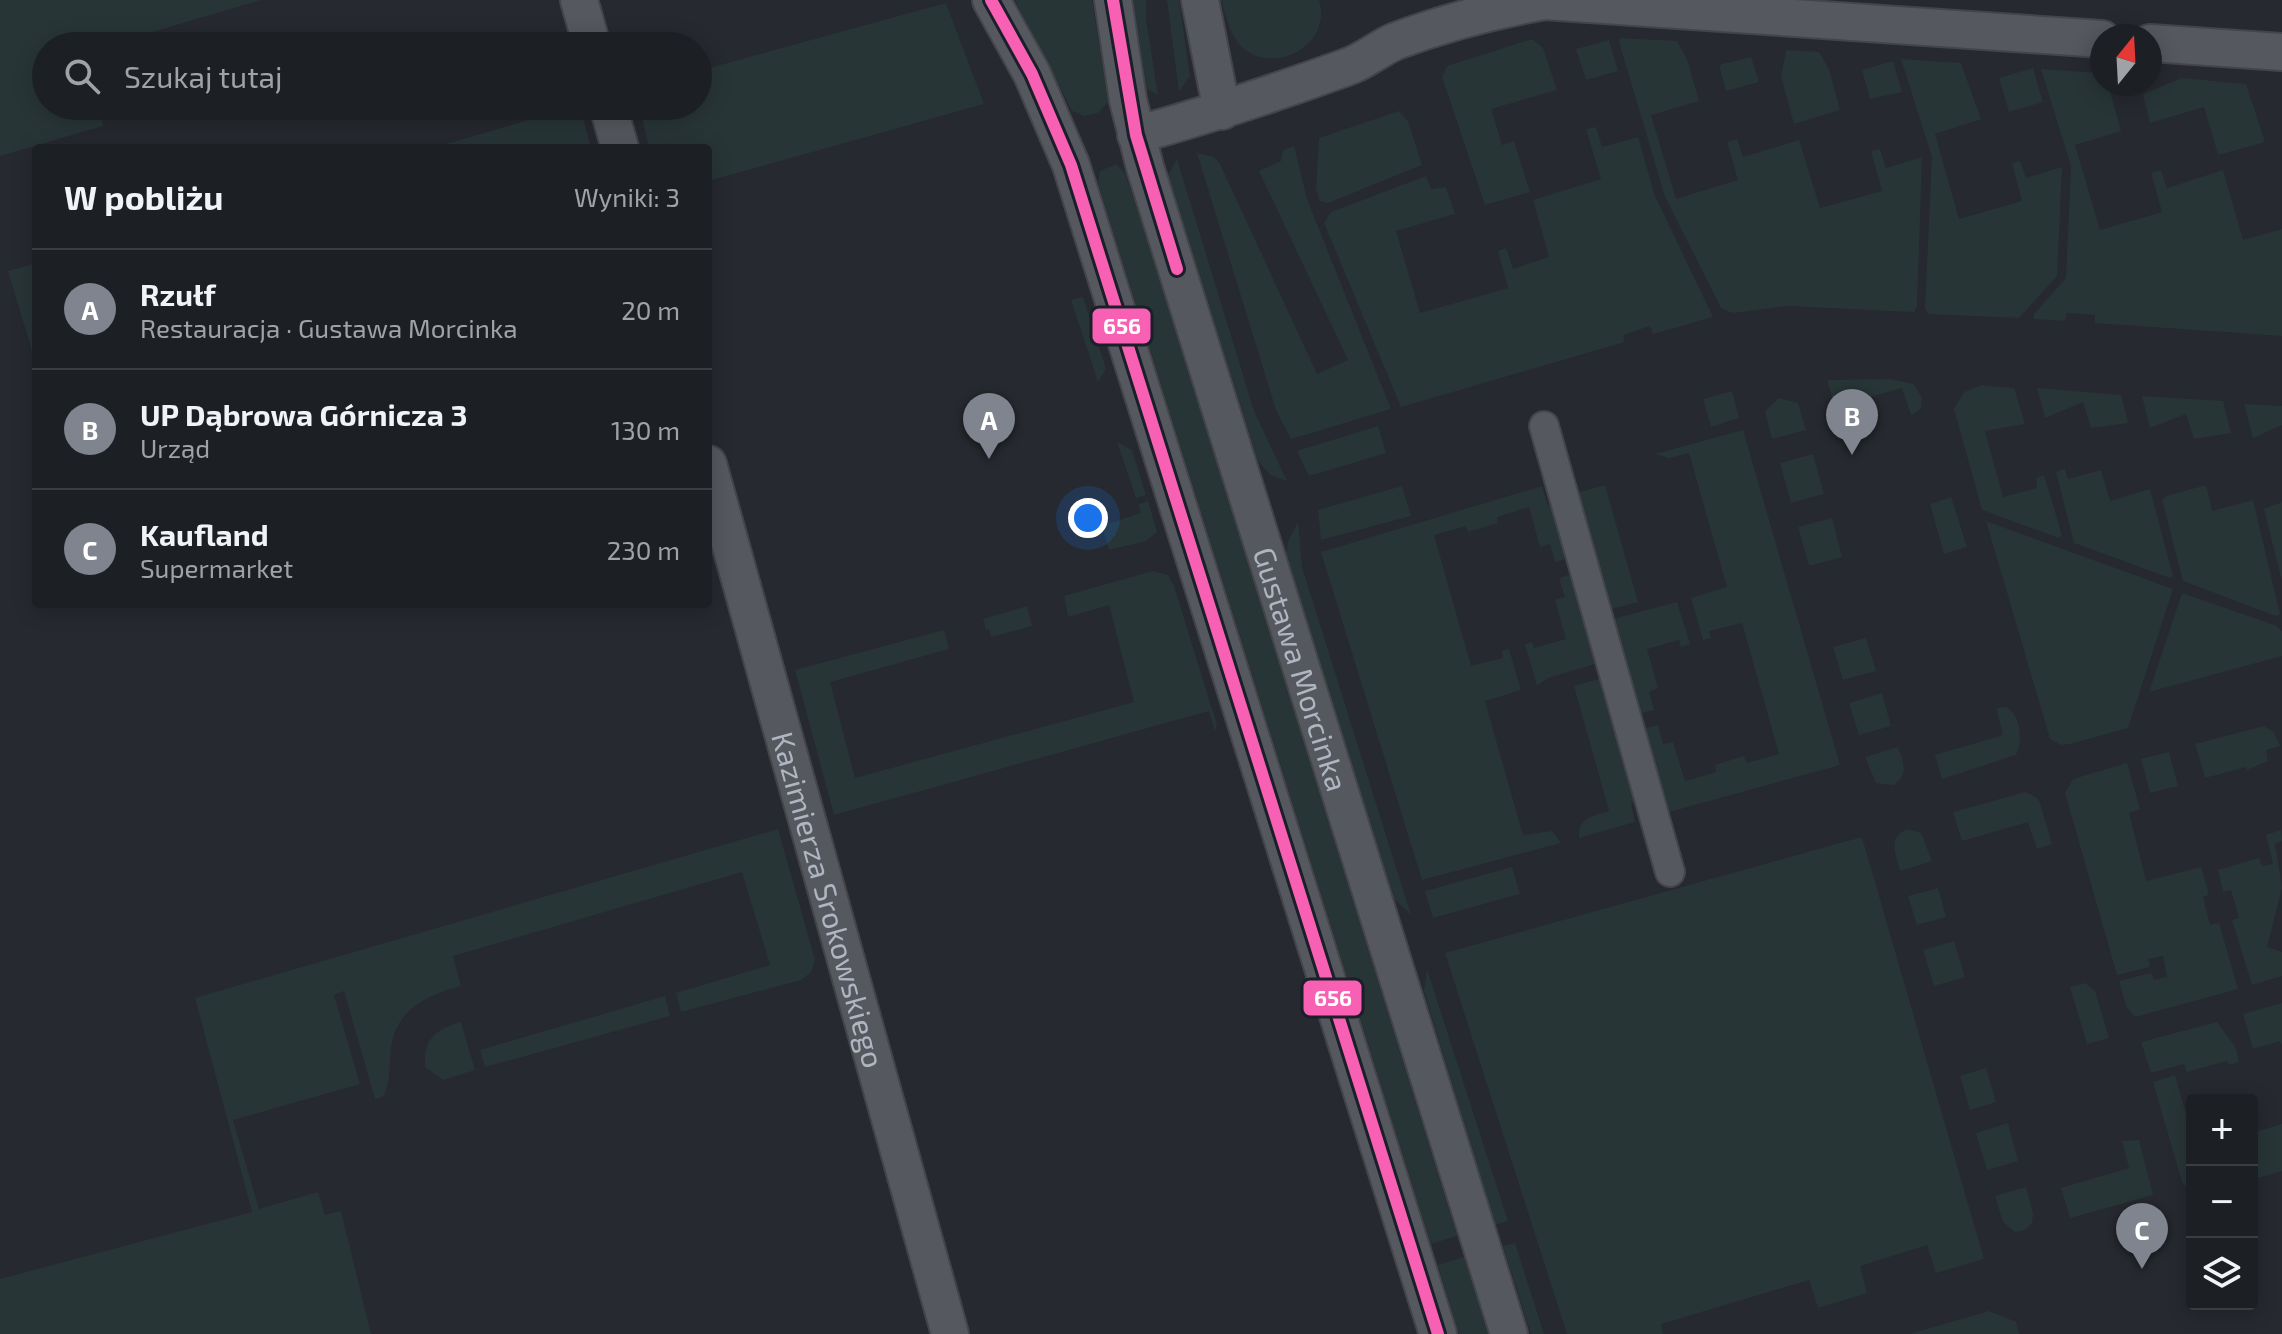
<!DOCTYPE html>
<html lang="pl">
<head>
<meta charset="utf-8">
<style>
	body { margin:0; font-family:"Exo 2",sans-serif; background:#25272b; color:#f1f3f6 }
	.controls { position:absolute; right:24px; bottom:24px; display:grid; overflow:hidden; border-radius:8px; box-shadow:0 4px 20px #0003 }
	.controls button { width:72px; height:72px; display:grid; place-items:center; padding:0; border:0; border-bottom:2px solid #3a3d41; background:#1c1f23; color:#f1f3f6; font:40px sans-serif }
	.compass { position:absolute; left:2090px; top:24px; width:72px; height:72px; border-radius:50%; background:#1c1f23; box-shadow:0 4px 20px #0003; rotate:18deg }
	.you { position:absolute; left:1088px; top:518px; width:28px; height:28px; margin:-20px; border:6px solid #fff; border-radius:50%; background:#1a73e8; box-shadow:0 0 0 12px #1a73e833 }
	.badge { display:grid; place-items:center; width:52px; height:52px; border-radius:50%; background:#7f848e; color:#fff; font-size:26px; font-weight:700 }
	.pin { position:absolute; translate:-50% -66px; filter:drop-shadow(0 2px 4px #0008) }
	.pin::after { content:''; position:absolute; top:42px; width:28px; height:24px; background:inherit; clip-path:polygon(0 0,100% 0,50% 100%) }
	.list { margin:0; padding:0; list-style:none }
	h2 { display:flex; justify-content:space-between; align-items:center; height:104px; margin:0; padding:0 32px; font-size:34px }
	h2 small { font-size:26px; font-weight:400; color:#a0a2a6 }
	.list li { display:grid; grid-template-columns:52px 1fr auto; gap:24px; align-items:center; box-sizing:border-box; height:120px; padding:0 32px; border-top:2px solid #3a3d41 }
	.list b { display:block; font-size:30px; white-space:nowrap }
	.list p { margin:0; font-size:26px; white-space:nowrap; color:#a0a2a6 }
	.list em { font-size:26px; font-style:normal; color:#a0a2a6 }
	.icon { flex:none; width:44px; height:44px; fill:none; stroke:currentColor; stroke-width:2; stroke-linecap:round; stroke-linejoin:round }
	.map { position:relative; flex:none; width:2282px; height:1334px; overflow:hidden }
	.search { position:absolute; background:#1c1f23; box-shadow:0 4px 20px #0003; left:32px; top:32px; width:680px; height:88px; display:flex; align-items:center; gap:20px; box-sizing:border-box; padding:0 28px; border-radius:44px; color:#a0a2a6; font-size:30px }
	.panel { position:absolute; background:#1c1f23; box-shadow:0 4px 20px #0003; left:32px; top:144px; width:680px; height:464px; border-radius:8px }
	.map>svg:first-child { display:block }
	.green { fill:#283537 }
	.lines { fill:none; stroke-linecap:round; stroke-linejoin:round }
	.pedestrian-casing { stroke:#43454a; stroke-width:32 }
	.minor-casing { stroke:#43454a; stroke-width:40 }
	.pedestrian { stroke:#55585e; stroke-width:28 }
	.minor { stroke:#55585e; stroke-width:36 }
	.bus-1-casing { stroke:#1b1f29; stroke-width:18 }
	.bus-1 { stroke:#f860b3; stroke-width:12 }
	.labels { text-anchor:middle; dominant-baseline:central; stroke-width:7; stroke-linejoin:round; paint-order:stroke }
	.street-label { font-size:30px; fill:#afb5c1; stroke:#1b1f29 }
	.line-badge { stroke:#1b1f29; stroke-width:3 }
	.badge-label { font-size:22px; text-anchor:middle; font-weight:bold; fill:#fff }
</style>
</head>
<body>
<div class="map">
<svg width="2282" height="1334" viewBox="0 0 2282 1334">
	<rect width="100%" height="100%" fill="#26292f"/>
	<path class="green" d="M0,0H261L105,46H46V106H100L103,126L0,156Z
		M1015,0H1092L1108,102L1098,113L1084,116L1072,111Z
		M1133,0H1146V19L1158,95L1147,89Z
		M1167,0H1179L1190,76L1179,92Z
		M1221,0H1319C1334,47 1267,80 1237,42C1229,30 1225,14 1221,0Z
		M946,3L984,104L708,181V148H649L639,106H698V71Z
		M1621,38L1677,41L1687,59L1699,101L1651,115L1676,199L1738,180L1727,142L1737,139L1743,157L1799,140L1820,208L1882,191L1871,151L1880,149L1886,168L1922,157L1917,306L1914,312L1787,306L1732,313L1721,308L1665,197L1619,42Z
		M1532,39L1543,48L1557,90L1491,109L1502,145L1514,141L1530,192L1485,205L1442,77L1447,66Z
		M1609,40L1618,71L1586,80L1576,49Z
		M1786,50L1819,52L1829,69L1840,110L1794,124L1781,77Z
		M1751,57L1759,82L1726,91L1719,65Z
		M1901,59L1961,63L1981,119L1935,134L1959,219L2022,201L2012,163L2020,161L2026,178L2062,167L2057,276L2019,318L1928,314L1925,308L1932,157Z
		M1893,61L1902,92L1870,99L1862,70Z
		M2033,68L2043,102L2009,112L1999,78Z
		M2041,69L2102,73V84H2108L2121,131L2075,145L2100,230L2162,212L2151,173L2161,170L2167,188L2223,170L2243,240L2282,229V336L2095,323V315L2067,313L2065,321L2034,319V314L2066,278L2071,166Z
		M2182,78L2246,84L2265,142L2218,155L2204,107L2150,123L2143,94Z
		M577,106H580L591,148H432Z
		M1399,111L1408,121L1422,165L1328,203L1320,201L1316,189L1319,138Z
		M1596,127L1602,147L1638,137L1655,196L1713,317L1653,334L1650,326L1623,335L1625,342L1401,407L1324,223L1331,212L1426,176L1431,189L1446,187L1455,214L1396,231L1420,313L1508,288L1498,251L1506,248L1513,269L1549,257L1533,200L1601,179L1586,129Z
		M1294,146L1307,199L1391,409L1291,439L1276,410L1197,153L1214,157L1220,164L1317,374L1348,360L1259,171L1281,161L1283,150Z
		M1177,159L1254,411L1287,481L1270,475L1258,461L1168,175Z
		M1116,164L1125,173L1143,227L1457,1236L1431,1244L1098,183L1100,171Z
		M36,263V364L8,271Z
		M1083,297L1106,369L1098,382L1071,300Z
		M1890,379L1914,384L1922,398L1921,409L1911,415L1902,388L1835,407L1827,380Z
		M1982,385L2014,388L2025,424L1985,431L2003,497L2037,488L2036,478L2044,475L2062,535L2059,538L1982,510L1954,409L1964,392Z
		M2037,388L2121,395L2128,423L2091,428L2083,402L2045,418Z
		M1732,391L1739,418L1711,427L1703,399Z
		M2142,396L2223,401L2231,433L2194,439L2186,414L2150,428Z
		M1779,398L1798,403L1806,430L1772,439L1765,411Z
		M2244,404L2282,406V425L2253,438Z
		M1378,426L1386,453L1309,476L1297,451Z
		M1743,430L1840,765L1662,814L1638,730L1658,725L1663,744L1673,742L1685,781L1716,772L1715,765L1744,756L1747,763L1779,754L1742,623L1709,631L1711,638L1703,640L1691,598L1727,587L1689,453L1669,458L1655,454Z
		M1117,442L1132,450L1146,495L1136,498Z
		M1813,454L1824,494L1791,503L1780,463Z
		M2065,469L2068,479L2101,470L2110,501L2150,489L2173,576L2170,578L2074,543L2056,472Z
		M1605,485L1638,602L1605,611L1573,494Z
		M2206,485L2212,511L2253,500L2280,614L2276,616L2183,581L2162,500L2167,496Z
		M1402,486L1411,516L1321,540L1318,510Z
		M1542,486L1548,505L1557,503L1572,557L1555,562L1550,544L1540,547L1529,507L1497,517L1498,523L1468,532L1466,526L1434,535L1471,666L1503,658L1502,650L1509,649L1521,690L1485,701L1523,835L1552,831L1561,843L1422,880L1321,552Z
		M1951,497L1967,547L1944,554L1930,504Z
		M1148,501L1157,532L1146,541L1109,550L1102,526L1141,513L1138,505Z
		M2282,502V581L2264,509Z
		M1832,518L1842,557L1809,566L1798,527Z
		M1986,521L2173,589L2128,728L2070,744L2061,745L2050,739Z
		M1298,522L1302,567L1411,915L1394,899L1286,555L1288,541Z
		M1153,571L1168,575L1174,586L1217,725L1215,731L1209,711L834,815L795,670L944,630L949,649L830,682L855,778L1134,702L1109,605L1068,617L1064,596Z
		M1577,573L1603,667L1597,669L1595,664L1548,678L1537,686L1525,644L1532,642L1534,648L1566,639L1555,600L1565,597L1559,578Z
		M2182,593L2277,626L2282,631V656L2149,692Z
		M1677,602L1690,644L1681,647L1679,640L1647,649L1658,688L1649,692L1654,710L1635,715L1609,620Z
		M1027,606L1032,626L991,637L989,629L986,630L983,619Z
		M1866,638L1876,671L1843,680L1833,647Z
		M1606,677L1640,796L1631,804L1635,822L1579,838C1577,818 1594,816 1609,811L1574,686Z
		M1882,693L1891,726L1859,735L1849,703Z
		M2006,707C2021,714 2023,742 2016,755L1942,779L1935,755L2003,735L1996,708Z
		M2264,726L2274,732L2280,746L2266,750L2268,761L2247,770L2246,767L2205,778L2195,744Z
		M1898,747C1903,762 1910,775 1893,785L1876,783L1865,757Z
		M2169,752L2178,786L2150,793L2141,759Z
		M2127,763L2140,809L2129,813L2146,881L2201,867L2209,895L2203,897L2210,925L2219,923L2238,989L2135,1017L2126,1006L2119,981L2151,973L2154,980L2167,977L2163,956L2148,959L2150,967L2117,975L2065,793L2073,779Z
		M2025,792L2036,797L2040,803L2052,844L2037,849L2028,822L1962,841L1953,812Z
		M778,829L815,960L811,972L801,980L681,1012L676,993L770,965L742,872L453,956L461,986C429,994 395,1010 391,1048C389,1067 391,1078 384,1096L375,1099L344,991L334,995L360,1084L233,1120L259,1209L318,1192L325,1215L341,1211L371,1334H0V1279L252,1212L195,998Z
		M1907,829L1921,833L1932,861L1900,871C1896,854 1887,838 1907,829Z
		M2281,830L2282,841L2275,844L2282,887L2267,947L2282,952V976L2252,985L2232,920L2239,918L2231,890L2223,892L2218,870L2259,858L2262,866L2273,864L2266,835Z
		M1862,837L1984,1259L1936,1273L1927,1245L1860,1266L1867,1293L1818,1308L1809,1280L1661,1324L1663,1334H1567L1445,953Z
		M1512,867L1520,894L1433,918L1425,891Z
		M1938,888L1946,917L1917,925L1908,896Z
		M1954,941L1965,977L1934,986L1923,950Z
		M1427,969L1508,1221L1495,1225L1424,991Z
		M2085,983L2095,991L2109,1038L2087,1044L2070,987Z
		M665,996L670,1016L485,1067L480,1050Z
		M2282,1003V1046L2280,1041L2253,1049L2243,1014Z
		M461,1022L475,1070L443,1080L425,1067C423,1039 436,1029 461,1022Z
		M2217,1022L2236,1048L2239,1062L2229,1065L2227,1061L2187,1072L2184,1064L2151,1073L2141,1042Z
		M1986,1068L1996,1102L1970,1110L1960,1076Z
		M2175,1075L2192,1135V1193L2182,1182L2153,1082Z
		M2008,1123L2018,1161L1987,1170L1976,1133Z
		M2282,1124V1171L2252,1180V1133Z
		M2139,1140L2153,1195L2070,1218L2061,1188L2129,1168L2122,1141Z
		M2026,1187L2033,1213L2032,1223L2025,1230L2015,1232L2003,1222L1995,1196Z
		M1515,1243L1544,1334H1531L1503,1246Z
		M1464,1257L1488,1334H1459L1438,1265Z
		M1989,1311L2016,1322L2019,1334H1910Z"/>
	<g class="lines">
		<defs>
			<path id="pedestrian" d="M1544,426L1670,872"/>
			<g id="minor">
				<path d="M579,0L592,46"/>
				<path d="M991,0L1032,74L1071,165L1438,1334"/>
				<path id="s1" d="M1113,0L1128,100L1145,167L1509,1334"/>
				<path d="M1200,0L1222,111"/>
				<path d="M2150,43L2282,52"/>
				<path d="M608,106L620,148"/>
				<path d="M1136,135C1208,115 1278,92 1347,67C1365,61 1379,48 1396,41C1444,23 1494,10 1545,1L2102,39"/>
				<path id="s2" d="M708,464L950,1334"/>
			</g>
		</defs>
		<use href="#pedestrian" class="pedestrian-casing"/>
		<use href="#minor" class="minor-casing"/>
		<use href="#pedestrian" class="pedestrian"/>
		<use href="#minor" class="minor"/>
		<defs>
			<path id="bus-1" d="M991,0L1032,74L1071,165L1438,1334
				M1113,0L1136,135L1177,269"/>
		</defs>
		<use href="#bus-1" class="bus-1-casing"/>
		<use href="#bus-1" class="bus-1"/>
	</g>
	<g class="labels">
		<g class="street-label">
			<text stroke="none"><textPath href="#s1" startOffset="696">Gustawa Morcinka</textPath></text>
			<text stroke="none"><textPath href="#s2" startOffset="452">Kazimierza Srokowskiego</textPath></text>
		</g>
	</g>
	<g class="line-badge">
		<rect x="1091" y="307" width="61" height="38" rx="8" fill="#f860b3"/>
		<rect x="1302" y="979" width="61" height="38" rx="8" fill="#f860b3"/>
	</g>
	<g class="badge-label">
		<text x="1122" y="334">656</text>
		<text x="1333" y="1006">656</text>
	</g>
</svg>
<div class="controls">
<button>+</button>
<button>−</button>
<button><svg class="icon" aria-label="layers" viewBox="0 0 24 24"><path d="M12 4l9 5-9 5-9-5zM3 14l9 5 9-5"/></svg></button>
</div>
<svg class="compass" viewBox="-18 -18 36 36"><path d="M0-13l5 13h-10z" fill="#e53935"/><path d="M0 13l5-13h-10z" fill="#a0a2a6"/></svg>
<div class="you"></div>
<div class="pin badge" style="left:989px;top:459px">A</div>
<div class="pin badge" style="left:1852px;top:455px">B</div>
<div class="pin badge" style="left:2142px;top:1269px">C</div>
<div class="search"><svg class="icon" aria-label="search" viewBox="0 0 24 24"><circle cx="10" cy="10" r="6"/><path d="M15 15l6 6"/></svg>Szukaj tutaj</div>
<section class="panel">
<h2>W pobliżu<small>Wyniki: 3</small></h2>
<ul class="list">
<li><span class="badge">A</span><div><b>Rzułf</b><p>Restauracja · Gustawa Morcinka</p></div><em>20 m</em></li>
<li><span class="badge">B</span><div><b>UP Dąbrowa Górnicza 3</b><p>Urząd</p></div><em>130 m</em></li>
<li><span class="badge">C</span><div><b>Kaufland</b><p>Supermarket</p></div><em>230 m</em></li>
</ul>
</section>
</div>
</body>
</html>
